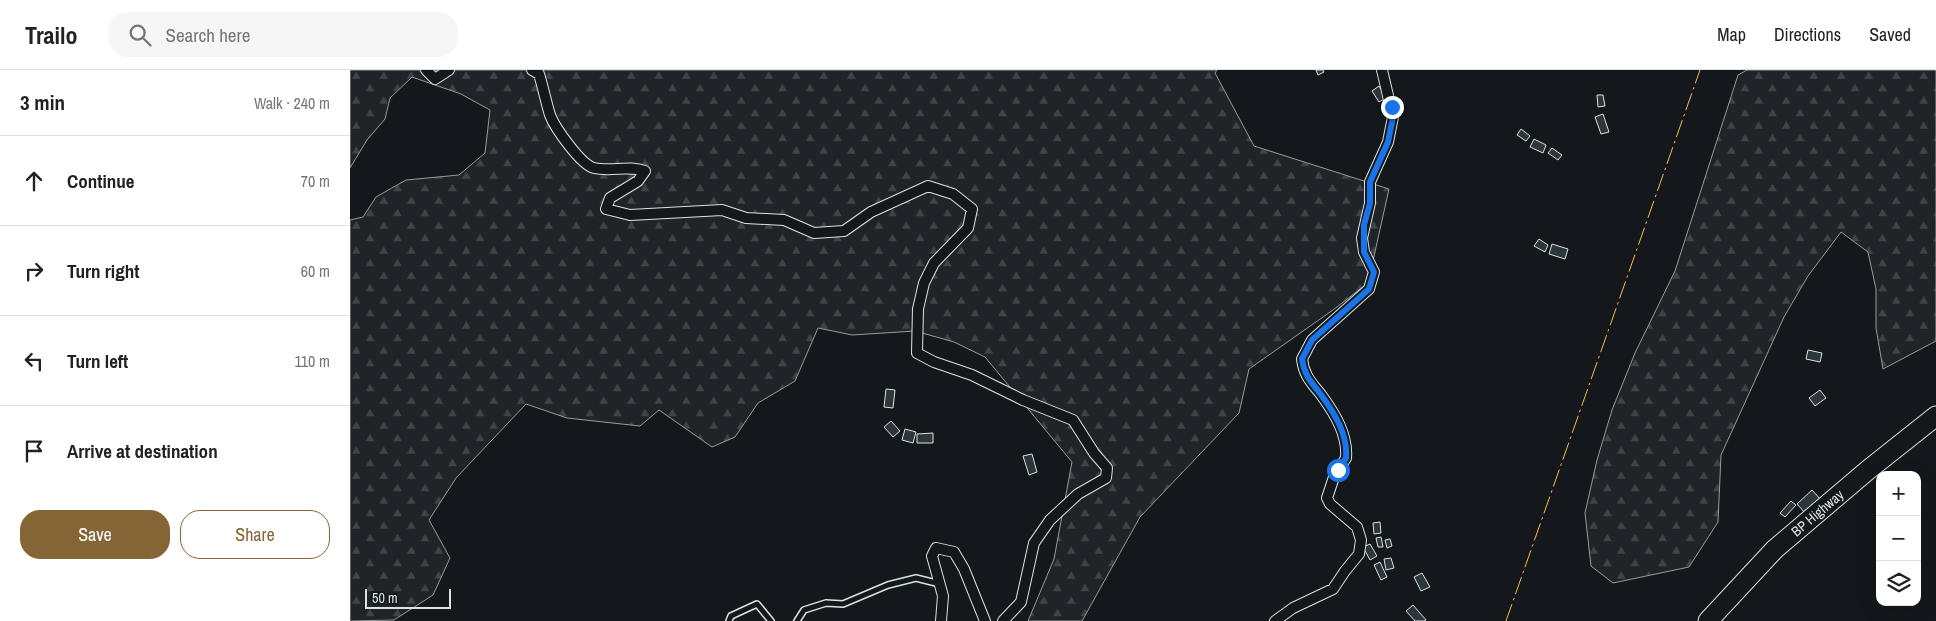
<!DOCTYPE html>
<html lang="en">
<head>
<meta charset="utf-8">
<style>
	body { margin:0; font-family:"Archivo Narrow",sans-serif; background:#f6f6f6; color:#222 }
	.controls { position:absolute; right:15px; bottom:15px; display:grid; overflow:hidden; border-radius:10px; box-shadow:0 5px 20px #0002 }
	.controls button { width:45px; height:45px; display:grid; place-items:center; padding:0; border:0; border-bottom:1px solid #e0e0e0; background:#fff; color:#222; font:25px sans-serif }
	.scale { position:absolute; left:15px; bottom:12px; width:86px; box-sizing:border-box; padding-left:5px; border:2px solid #d8e6dc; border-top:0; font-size:14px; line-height:18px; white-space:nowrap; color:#d8e6dc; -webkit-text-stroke:4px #14181c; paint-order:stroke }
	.stop { position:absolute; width:15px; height:15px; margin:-11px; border:4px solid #1a73e8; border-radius:50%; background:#fff }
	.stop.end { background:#1a73e8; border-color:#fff; box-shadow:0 1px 5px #0008 }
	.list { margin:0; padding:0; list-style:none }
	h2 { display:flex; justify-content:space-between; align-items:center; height:65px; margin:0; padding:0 20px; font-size:21px }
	h2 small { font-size:16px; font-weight:400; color:#767676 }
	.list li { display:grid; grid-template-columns:32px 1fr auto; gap:15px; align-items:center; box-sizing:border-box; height:90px; padding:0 20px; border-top:1px solid #e0e0e0 }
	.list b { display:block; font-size:19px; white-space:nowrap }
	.list em { font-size:16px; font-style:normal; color:#767676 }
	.actions { display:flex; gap:10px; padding:15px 20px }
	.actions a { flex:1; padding:11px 0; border:1px solid #856535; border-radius:20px; text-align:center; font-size:18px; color:#856535 }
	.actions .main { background:#856535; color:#fff }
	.icon { flex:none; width:28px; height:28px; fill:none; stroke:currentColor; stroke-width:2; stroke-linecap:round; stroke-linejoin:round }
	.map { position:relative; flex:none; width:1586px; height:551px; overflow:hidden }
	header { display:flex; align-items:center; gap:30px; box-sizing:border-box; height:70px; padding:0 25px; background:#fff; border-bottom:1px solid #e0e0e0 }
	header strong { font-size:24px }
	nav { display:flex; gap:28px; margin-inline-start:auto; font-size:18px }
	.search { width:350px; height:45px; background:#f6f6f6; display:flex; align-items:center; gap:12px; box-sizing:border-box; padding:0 18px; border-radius:20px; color:#767676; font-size:19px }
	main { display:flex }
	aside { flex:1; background:#fff }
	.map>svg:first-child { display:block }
	.forest { fill:url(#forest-firs); stroke:#939e99 }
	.building { fill:#2c363c; stroke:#d8e6dc }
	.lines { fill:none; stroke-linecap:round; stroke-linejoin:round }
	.lane-casing { stroke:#d8e6dc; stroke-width:8 }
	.street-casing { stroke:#d8e6dc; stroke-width:12 }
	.highway-casing { stroke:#d8e6dc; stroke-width:21 }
	.lane { stroke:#14181c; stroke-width:5 }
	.street { stroke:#14181c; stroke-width:10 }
	.highway { stroke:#14181c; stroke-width:19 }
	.power { stroke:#ffb74d; stroke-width:1; stroke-dasharray:18 4 2.5 4; stroke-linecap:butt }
	.route { stroke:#1a73e8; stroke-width:6 }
	.labels { text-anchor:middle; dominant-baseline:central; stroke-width:4; stroke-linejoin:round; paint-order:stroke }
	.street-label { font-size:14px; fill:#d8e6dc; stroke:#14181c }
</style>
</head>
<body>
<header>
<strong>Trailo</strong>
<div class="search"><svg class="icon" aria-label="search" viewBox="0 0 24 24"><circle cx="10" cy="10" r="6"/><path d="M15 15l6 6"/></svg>Search here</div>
<nav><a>Map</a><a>Directions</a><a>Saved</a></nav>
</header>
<main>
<aside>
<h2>3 min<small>Walk · 240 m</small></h2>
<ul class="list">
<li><svg class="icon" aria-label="ahead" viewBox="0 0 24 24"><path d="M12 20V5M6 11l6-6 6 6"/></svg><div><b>Continue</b></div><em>70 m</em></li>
<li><svg class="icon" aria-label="right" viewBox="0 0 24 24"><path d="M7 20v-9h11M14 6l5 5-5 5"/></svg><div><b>Turn right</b></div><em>60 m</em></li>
<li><svg class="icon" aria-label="left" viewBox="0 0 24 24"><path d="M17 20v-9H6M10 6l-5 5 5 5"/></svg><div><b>Turn left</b></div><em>110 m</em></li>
<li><svg class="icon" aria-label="arrive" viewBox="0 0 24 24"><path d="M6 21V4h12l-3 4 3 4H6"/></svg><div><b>Arrive at destination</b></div></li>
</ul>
<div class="actions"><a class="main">Save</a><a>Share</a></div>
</aside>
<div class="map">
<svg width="1586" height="551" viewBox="0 0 1586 551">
	<defs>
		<pattern id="forest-firs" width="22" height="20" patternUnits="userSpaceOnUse" patternTransform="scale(1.25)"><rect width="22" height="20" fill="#202428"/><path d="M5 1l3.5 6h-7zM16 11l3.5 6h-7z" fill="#404447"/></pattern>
	</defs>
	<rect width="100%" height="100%" fill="#14181c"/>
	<path class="forest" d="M0,0H867L865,3L904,76L1039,119L1018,213L983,240L899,299L889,343L790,447L732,551H678L704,489L722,392L635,287L604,272L565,261L502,265L468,258L445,311L408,333L385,367L362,377L309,340L290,356L217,348L176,334L106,408L79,450L100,488L83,525L44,550L0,551V150L13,147L26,127L56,110L109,105L135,83L140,40L111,24L62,7L40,28L35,49L17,70L0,98Z
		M1397,0H1586V271L1533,299L1526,258V219L1518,182L1491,162L1458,206L1434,247L1371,385L1368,452L1339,497L1263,513L1241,496L1235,443L1247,390L1262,340L1285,283L1325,201L1388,5Z"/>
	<path class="building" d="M966,0H973L974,2L968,5Z
		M1029,16L1036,28L1029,32L1022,21Z
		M1247,25H1253L1255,36L1248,37Z
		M1253,44L1259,62L1251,64L1245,47Z
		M1171,59L1180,66L1176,71L1167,65Z
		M1184,69L1196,75L1193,83L1180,77Z
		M1202,78L1212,85L1208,90L1198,83Z
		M1189,169L1198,175L1195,182L1184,176Z
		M1202,174L1218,179L1215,189L1199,184Z
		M1458,280L1472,283L1470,292L1456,289Z
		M536,319L545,320L543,338L534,337Z
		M1470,320L1476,328L1465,336L1459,328Z
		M541,351L550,361L543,367L534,357Z
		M555,359L566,362L563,373L552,370Z
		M583,363V373H567V364Z
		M682,384L687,402L679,405L673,386Z
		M1462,420L1472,431L1457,445L1447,434Z
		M1441,431L1446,435L1435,447L1430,443Z
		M1030,452L1031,463L1024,464L1023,453Z
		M1031,467L1033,477H1028L1026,468Z
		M1040,469L1042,476L1037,478L1035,470Z
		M1020,474L1027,486L1020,490L1013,477Z
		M1041,488L1044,498L1036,500L1034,489Z
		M1030,492L1037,507L1031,510L1024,495Z
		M1072,503L1080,517L1071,521L1064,507Z
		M1063,535L1076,550L1074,551H1065L1056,541Z"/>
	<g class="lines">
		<defs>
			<path id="lane" d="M379,551L381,546L407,534L421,551
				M447,551L454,540L476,533L493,534L538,515L566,508L590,514"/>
			<path id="street" d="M76,0L85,9L99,0
				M182,0L189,4C193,17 196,32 200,45C205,58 231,95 244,98C261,102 279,95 295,101L288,111L260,128L256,139L280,145L372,140L396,148L434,150L464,163L494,161L521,142L578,116L603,124L622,139L618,158L584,193L574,213L568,239L567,283L584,292L622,305L673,330L723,350L744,383L757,398L756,408L728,424L700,450L684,473L671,532L653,551
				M591,551L593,526L582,486L586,478L604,482L614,499L635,551
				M925,551L943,538L983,519L995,501L1009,484L1011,470L1007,457L980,434L977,428L984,407L996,388C998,365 985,344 972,326C963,314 954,307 952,289L962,270L1019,219L1024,202L1014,182L1012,168L1020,133V112L1038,72L1043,47L1032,0"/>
			<g id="highway">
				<path id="s1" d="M1358,551L1425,479L1518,400L1586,346"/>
			</g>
		</defs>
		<use href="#lane" class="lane-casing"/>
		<use href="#street" class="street-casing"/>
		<use href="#highway" class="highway-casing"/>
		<use href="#lane" class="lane"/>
		<use href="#street" class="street"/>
		<use href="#highway" class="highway"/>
		<path class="power" d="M1156,551L1350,0"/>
	</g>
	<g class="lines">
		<path class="route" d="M988,400L996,388C998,365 985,344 972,326C963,314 954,306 952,289L962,270L1019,219L1024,202L1014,182V155L1020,133V112L1038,72L1043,47L1042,37"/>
	</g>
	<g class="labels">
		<g class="street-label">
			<text stroke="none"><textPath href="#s1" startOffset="154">BP Highway</textPath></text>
		</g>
	</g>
</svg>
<div class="controls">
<button>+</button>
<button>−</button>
<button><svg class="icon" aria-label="layers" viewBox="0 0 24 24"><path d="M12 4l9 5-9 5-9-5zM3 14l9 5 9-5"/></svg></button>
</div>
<div class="scale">50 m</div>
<div class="stop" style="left:988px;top:400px"></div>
<div class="stop end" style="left:1042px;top:37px"></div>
</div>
</main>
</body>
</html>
